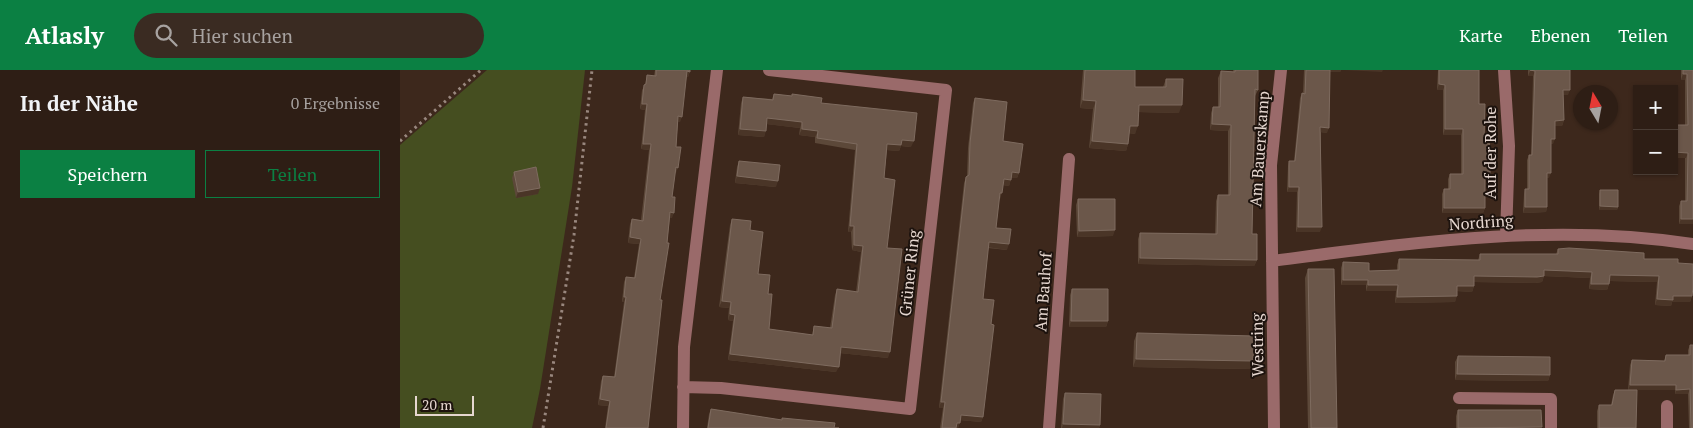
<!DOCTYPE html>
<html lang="de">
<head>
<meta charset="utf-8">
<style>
	body { margin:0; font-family:"PT Serif",serif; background:#3a2b22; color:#f1f3f6 }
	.controls { position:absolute; right:15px; top:15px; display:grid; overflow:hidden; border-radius:0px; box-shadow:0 1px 4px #0004 }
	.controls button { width:45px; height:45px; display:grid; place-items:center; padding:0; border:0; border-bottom:1px solid #493c34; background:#2e1e15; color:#f1f3f6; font:25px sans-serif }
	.compass { position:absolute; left:1173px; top:15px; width:45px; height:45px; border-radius:50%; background:#2e1e15; box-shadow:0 1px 4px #0004; rotate:350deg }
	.scale { position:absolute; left:15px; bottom:12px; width:59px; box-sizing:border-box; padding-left:5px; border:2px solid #e6d7d0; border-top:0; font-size:14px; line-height:18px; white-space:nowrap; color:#e6d7d0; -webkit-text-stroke:4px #1d130e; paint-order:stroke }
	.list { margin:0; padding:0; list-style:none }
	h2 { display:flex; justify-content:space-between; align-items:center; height:65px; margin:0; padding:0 20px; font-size:21px }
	h2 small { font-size:16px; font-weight:400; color:#a7a2a0 }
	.actions { display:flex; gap:10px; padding:15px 20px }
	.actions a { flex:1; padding:11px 0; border:1px solid #0b8043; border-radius:0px; text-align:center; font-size:18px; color:#0b8043 }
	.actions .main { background:#0b8043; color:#fff }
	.icon { flex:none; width:28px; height:28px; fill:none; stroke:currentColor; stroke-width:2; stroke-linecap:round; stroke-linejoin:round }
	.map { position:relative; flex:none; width:1293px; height:358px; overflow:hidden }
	header { display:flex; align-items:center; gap:30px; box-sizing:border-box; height:70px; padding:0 25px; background:#0b8043; color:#fff }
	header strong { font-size:24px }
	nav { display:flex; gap:28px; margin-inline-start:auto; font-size:18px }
	.search { width:350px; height:45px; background:#3a2b22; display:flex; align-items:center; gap:12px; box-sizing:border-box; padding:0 18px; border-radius:28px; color:#a7a2a0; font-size:19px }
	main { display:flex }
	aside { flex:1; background:#2e1e15 }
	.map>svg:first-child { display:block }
	.green { fill:#454e20 }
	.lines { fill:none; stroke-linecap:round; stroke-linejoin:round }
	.path { stroke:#99877e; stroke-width:3; stroke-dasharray:2.5 4; stroke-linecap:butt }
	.minor { stroke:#9a6a6a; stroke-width:12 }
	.wall { fill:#5c4839 }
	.shaded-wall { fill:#4a3527 }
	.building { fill:#6b574a; stroke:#7e6b5f }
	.labels { text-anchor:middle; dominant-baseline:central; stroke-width:4; stroke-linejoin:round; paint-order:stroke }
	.street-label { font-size:16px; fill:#e6d7d0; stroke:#1d130e }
</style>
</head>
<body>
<header>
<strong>Atlasly</strong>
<div class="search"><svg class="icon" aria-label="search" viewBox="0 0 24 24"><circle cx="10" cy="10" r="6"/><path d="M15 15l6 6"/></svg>Hier suchen</div>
<nav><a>Karte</a><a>Ebenen</a><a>Teilen</a></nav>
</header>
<main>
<aside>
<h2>In der Nähe<small>0 Ergebnisse</small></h2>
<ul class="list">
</ul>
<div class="actions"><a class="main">Speichern</a><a>Teilen</a></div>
</aside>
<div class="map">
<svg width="1293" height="358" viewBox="0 0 1293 358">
	<rect width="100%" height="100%" fill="#3d281c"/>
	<path class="green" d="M87,0H185L172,117L140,319L132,358H0V75Z"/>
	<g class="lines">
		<path class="path" d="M0,71L81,0
			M143,358L174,165L192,0"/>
		<path class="minor" d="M1104,0L1109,76L1106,166
			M872,191C1011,173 1153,152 1293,174
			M283,317L321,318L510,339L546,20L369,0
			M1059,328L1151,329V358
			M283,358L284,277L317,0
			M649,358L669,89
			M874,358L871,95L881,0
			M1267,358V336"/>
	</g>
	<path class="wall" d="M255,0H290L288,7H286L280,52H278L276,77V103H275L272,127V148H270L260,230L248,358H205L208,336L198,335L201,311L203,306L214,307L224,232H222L224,212L226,207L234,208L239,174L228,173L230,154L232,149L241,150L249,80L241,79L245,40L240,39L242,20L245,15L247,5L254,6Z
		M683,0H735V17H763L766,9L779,43L738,42L735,64L729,63L728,74L726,81L689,78L693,39L680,38Z
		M833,0H858V20L855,26L852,164L857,190L854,196L738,194V169L740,163L815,164L816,131L818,125H828V61L810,60L811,43L813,37H818V8L821,1L833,2Z
		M904,0H941L940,2H930L927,63L921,62L920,162H896L897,122H887L888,96L889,91H894L900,28L902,23H903Z
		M1038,0H1079V34L1090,104L1088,109H1085V138L1083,143H1042V124L1044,119H1048V109L1050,104H1061V65H1043V20H1037Z
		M1128,0H1170L1168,25H1163L1164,50L1162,56H1155L1153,74H1151L1149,108H1147V137L1146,142L1123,143L1124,124L1125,119H1127V90L1129,85H1131L1133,6H1128Z
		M1281,0H1293V154H1279V136L1281,131H1285V10H1281Z
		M374,24L392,26V24L421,33L511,77L501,76L499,81L487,80L484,108L487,178L488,288L440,283L436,302L328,290L333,251L328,250L329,238L319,237L330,155L332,149L350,160L358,204L368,224L369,259L412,265L414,256L430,258L435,225L437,219L456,222L461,182L452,180L451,162H448L455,80L415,73V67L399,65L400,58L367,54L364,67L338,65L341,33L343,27L372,29Z
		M575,28L603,71L619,103L617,108H611L609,116L603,115L600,129H599L596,158L607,180L588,178L583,229V347L581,352L560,350L558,358H540L543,338H539L564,113L566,107L567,106L568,78L573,33Z
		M339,91L376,117L335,113L337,97Z
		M114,102L138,124L116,128L112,108Z
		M1200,120L1218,137L1217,140H1199V124Z
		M678,129L713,166L677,167L676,135Z
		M1158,179L1278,193L1292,223V226L1290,232H1272L1271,236L1255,235L1257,212L1210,211L1207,220L1189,219L1190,208L1144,206L1142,212L1135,213L1074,212V216L1072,222L1057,221L1055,232L995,233L996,221H966V215H941V198L943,192L969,201L997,200V195L999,189L1078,190L1080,184H1156Z
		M908,199L937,358H908L905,208Z
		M672,219L708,251L706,257H669L670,225Z
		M737,263L850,299L733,297L734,271Z
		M1290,275L1293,358H1289L1288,324H1275V320H1228L1230,295L1232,290L1264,291L1266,285H1288V280Z
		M1058,286L1150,305L1148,311L1055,310V292Z
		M1215,320L1236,358H1197V341L1199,335H1211L1213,325Z
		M665,323L700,355L699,358H661L663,329Z
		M311,339L434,358H439H307L309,344Z
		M1058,340L1141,358H1056V346Z"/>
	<path class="shaded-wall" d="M929,0H941L940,2H928Z
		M944,0H983L982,2Z
		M287,1L290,2L288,7H285Z
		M1130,1H1135L1133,6H1128Z
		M1283,4H1287L1285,10H1281Z
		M1039,14L1045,15L1043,20H1037Z
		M1163,20H1170L1168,25H1161Z
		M683,30L696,31L693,39L680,38Z
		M242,34H247L245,40L240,39Z
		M739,35H782L779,43L736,42Z
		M278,46L282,47L280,52H276Z
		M367,48L402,52L400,58L365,54Z
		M1164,50L1162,56H1153L1155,51Z
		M812,54L831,55L828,61L810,60Z
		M730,56H738L735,64L727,63Z
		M920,57L929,58L927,63L919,62Z
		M340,59L366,61L364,67L338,65Z
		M402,59L418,61L415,67L399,65Z
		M1045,59H1063L1061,65H1043Z
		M1151,69H1155L1153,74H1149Z
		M502,70L514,71L511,77L501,76L499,81L485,80L487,74Z
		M692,71L728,74L726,81L689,78Z
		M243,74H251L249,80L241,79Z
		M1274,82L1288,83L1286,88H1274Z
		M276,97L278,98L276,103H274Z
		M612,102L619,103L617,108H610Z
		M1147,103H1151L1149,108H1145Z
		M1085,104H1090L1088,109H1083Z
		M337,106L378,111L376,117L335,113Z
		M604,109L611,110L609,116L602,115Z
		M889,117H899L897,122H887Z
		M140,118L138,124L116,128L118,122Z
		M600,123H602L600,129H598Z
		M1200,136L1218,137L1217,140H1199Z
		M1125,137H1147L1146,142L1123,143Z
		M1044,138H1085L1083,143H1042Z
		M270,142L274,143L272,148H268Z
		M1281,149H1293V154H1279Z
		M450,156H454L451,162H448Z
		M898,157H922L920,162H896Z
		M715,160L713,166L677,167L679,161Z
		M230,167L241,169L239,174L228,173Z
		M589,172L609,174L607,180L587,177Z
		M454,175L463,176L461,182L452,180Z
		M740,188L857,190L854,196L738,194Z
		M1144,200L1192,202L1190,208L1142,206Z
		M1210,205L1259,206L1257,212L1208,211Z
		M1074,206H1144L1142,212L1135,213L1072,212Z
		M943,210H968L966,215H941Z
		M1191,214H1209L1207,220L1189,219Z
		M968,215H998L996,221H966Z
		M1057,216H1074L1072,222L1055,221Z
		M1057,226L1055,232L995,233L997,227Z
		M1273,226H1292L1290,232H1272L1271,236L1255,235L1257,229Z
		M224,227H226L224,232H222Z
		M322,231L331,232L329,238L319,237Z
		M330,244L335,245L333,251L328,250Z
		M671,251H708L706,257H669Z
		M441,277L490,282L488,288L439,283Z
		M330,284L439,297L436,302L328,290Z
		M736,289L853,291L850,299L733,297Z
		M1057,304L1150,305L1148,311L1055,310Z
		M1230,315H1276L1275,320H1228Z
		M1290,319L1288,324H1275L1276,320Z
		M200,329L210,331L208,336L198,335Z
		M541,332H545L543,338H539Z
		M561,345L583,347L581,352L559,350Z
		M557,353H560L558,358H555Z
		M663,354L700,355L699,358H662Z
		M1142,357L1141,358H1058Z"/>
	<path class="building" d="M256,0H290V2L287,1L282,47L278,46L276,77H281L278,98L276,97L272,127H275L274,143L270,142L267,173H269L260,230H262L248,358H206L210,331L200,329L203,306L215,307L226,227H224L226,207L235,208L241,169L230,167L232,149L243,151L251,74H243L247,34H242L244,15L246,14L247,5L256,6Z
		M685,0H735V17H766V9H783L782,35H739L738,56H730L728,74L692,71L696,31L683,30Z
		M835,0H858V20L855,19L852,164H857V190L740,188V163L817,164L818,125H830L831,55L812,54L813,37H820L821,1L835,2Z
		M906,0H930L929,58L920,57L922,157H898L899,117H889V91H895L902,23L905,24Z
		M1039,0H1079V34H1085L1084,70H1089L1090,86V104H1085V138H1044V119H1050V104H1063V59H1045V15L1039,14Z
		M1130,0H1170V20H1163L1164,50L1155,51V69H1151V103H1147V137H1125V119H1129V85H1132L1135,1Z
		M1283,0H1293V149H1281V131H1287L1288,83L1274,82V55H1288L1287,4H1283Z
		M374,24L392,26V24L422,28L421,33L517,43L514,71L502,70L501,75L487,74L484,108L495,110L487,178L502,179L490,282L441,277L439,297L330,284L335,245L330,244L331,232L322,231L332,149L351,151L350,160L363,162L358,204L370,205L368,224H372L369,259L413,265L414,256L432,258L437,219L458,222L463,176L454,175V156H450L457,74L417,68L418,61L402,59V52L367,48L366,61L340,59L343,27L373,30Z
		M575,28L607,32L603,71L623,74L619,103L612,102L611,110L604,109L602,123H600L596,158L611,159L609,174L589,172L583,229L594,230L591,254L594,255L583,347L561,345L560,353H557L556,358H542L545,332H541L566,107L569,105L570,73Z
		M339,91L380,95L378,111L337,106Z
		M136,97L140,118L118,122L114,102Z
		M1200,120H1218V137L1200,136Z
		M678,129H715V160L679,161Z
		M1169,178L1244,183V189H1278V193L1293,194V217L1292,226H1273V230L1257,229L1259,206L1210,205L1209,214H1191L1192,202L1144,200V206L1137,207L1074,206V216H1057V226L997,227L998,215H968V210H943V192L969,193V201L999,200V189L1080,190V184H1158V179Z
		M908,199H934L937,358H911Z
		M672,219H708V251H671Z
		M737,263L854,266L853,291L736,289Z
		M1290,275H1293V358H1291L1290,319L1276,320V315H1230L1232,290L1265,291L1266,285H1290Z
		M1058,286L1150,287V305L1057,304Z
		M1215,320H1237L1236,358H1199V335H1212Z
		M665,323L701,324L700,355L663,354Z
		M311,339L382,350V348L435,353L434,358H439H308Z
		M1058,340H1141L1142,357L1058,358Z"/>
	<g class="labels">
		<g class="street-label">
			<text transform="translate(859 79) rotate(-86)">Am Bauerskamp</text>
			<text transform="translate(1090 83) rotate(-90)">Auf der Rohe</text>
			<text transform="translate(1081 152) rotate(-4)">Nordring</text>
			<text transform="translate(509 203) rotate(-84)">Grüner Ring</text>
			<text transform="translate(643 222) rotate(-86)">Am Bauhof</text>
			<text transform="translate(857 275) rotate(-91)">Westring</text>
		</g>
	</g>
</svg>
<div class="controls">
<button>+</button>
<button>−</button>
</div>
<svg class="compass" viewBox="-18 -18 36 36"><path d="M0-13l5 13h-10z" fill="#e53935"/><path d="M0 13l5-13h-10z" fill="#a7a2a0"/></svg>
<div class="scale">20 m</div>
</div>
</main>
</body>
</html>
